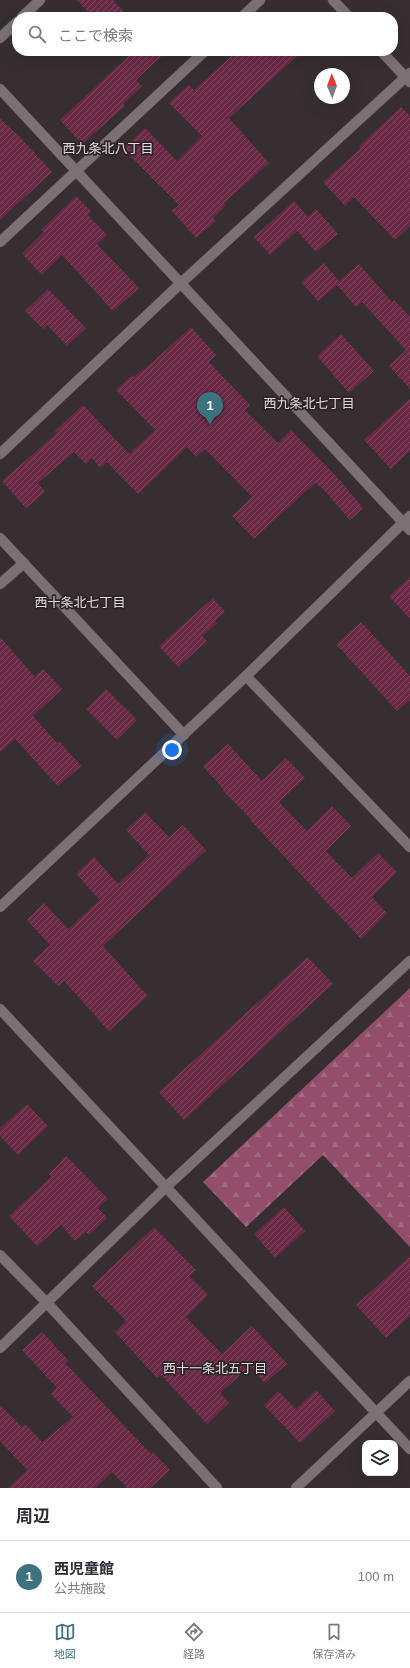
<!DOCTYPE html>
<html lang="ja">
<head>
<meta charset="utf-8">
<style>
	body { margin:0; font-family:Arial,"Noto Sans JP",sans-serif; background:#f7f7f7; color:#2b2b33 }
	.controls { position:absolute; right:12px; bottom:12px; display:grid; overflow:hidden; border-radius:8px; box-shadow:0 4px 16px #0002 }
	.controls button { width:36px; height:36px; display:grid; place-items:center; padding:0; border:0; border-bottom:1px solid #e1e1e2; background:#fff; color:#2b2b33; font:20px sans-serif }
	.compass { position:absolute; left:314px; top:68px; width:36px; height:36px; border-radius:50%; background:#fff; box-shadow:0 4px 16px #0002; rotate:359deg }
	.you { position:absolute; left:172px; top:750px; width:14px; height:14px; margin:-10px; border:3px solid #fff; border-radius:50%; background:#1a73e8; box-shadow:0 0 0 6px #1a73e833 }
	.badge { display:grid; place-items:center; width:26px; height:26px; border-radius:50%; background:#3d737e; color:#fff; font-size:13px; font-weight:700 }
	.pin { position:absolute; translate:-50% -33px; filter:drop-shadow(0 1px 2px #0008) }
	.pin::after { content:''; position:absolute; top:21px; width:14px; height:12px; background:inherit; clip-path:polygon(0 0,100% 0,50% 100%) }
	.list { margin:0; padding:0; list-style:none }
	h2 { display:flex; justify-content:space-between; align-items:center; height:52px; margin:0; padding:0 16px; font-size:17px }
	h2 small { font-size:13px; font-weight:400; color:#7c7c81 }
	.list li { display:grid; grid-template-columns:26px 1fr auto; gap:12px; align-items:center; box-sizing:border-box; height:72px; padding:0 16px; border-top:1px solid #e1e1e2 }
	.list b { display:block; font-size:15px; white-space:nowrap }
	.list p { margin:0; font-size:13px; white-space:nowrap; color:#7c7c81 }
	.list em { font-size:13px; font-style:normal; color:#7c7c81 }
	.icon { flex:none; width:22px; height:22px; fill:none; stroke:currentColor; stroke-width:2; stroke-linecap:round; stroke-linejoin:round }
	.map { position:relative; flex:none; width:410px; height:1488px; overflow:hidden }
	.search { position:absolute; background:#fff; box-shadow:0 4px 16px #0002; left:12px; right:12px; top:12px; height:44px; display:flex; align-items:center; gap:10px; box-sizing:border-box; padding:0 14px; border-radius:16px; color:#7c7c81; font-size:15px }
	.sheet { height:124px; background:#fff }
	nav { display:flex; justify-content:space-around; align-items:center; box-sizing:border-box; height:56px; border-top:1px solid #e1e1e2; background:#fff; font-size:11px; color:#7c7c81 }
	nav a { display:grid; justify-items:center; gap:2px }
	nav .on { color:#3d737e }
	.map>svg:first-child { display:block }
	.forest { fill:url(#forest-firs) }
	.building { fill:url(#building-hatch) }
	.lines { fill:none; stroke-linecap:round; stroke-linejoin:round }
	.lane-casing { stroke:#544d4f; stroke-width:11 }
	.street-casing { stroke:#544d4f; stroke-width:11 }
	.lane { stroke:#7b7074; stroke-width:10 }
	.street { stroke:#7b7074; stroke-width:10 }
	.labels { text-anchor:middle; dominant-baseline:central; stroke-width:3.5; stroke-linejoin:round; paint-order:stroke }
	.neighbourhood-label { font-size:13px; fill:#e0d9db; stroke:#2d2427 }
</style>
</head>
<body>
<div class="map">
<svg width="410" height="1488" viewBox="0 0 410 1488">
	<defs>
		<pattern id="forest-firs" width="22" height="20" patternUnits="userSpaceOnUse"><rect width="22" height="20" fill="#924e6a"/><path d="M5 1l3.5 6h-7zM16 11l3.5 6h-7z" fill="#a1677f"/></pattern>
		<pattern id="building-hatch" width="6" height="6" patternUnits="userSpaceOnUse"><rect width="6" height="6" fill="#6a2a46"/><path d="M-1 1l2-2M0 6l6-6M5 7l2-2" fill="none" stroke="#7f4860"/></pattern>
	</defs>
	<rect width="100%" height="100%" fill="#372e31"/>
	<path class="forest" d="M410,988V1247L323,1155L246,1227L203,1182Z"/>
	<path class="building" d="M77,0H113L129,17H93Z
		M134,51H167L136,80L142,86L123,104L125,106L82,144L60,120Z
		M237,51H303L229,118L269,163L224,203L226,205L213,218L216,221L196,238L172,211L179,205L123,149L145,128L177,161L202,136L169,103L188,85L194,90Z
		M401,107L410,116V226L395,240L354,197L345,206L323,182L361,148L359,146Z
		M0,119L20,137L52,172L0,220Z
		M76,196L91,211L88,215L107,235L97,244L139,288L113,311L62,255L42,275L22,254L44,232L41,230Z
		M294,201L308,217L316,209L338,234L316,252L297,231L270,255L254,237Z
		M324,263L339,281L359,264L392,302L394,300L410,317V389L389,366L406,350L362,302L356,307L337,285L318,301L301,282Z
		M48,289L86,328L67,346L47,325L43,329L25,311Z
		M191,327L216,355L209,362L250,405L245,410L278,443L291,430L337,477L363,508L350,520L323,489L315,483L254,539L232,516L252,497L205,449L196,457L187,447L138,494L107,462L100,468L92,458L86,464L74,452L38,483L45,492L26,508L2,481L57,433L55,431L83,405L129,454L155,430L116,390L132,375L134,377L143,369L144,370Z
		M341,334L374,371L349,393L317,356Z
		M410,399V451L391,469L364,440Z
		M410,577V619L389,596Z
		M213,598L225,612L215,621L217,623L202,636L207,641L178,667L159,646Z
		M361,622L410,676V700L397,711L336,644Z
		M0,637L35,677L43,669L62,689L33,716L57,743L59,741L81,766L58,786L15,739L0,752Z
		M106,689L137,720L117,740L86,709Z
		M228,744L262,781L286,758L305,778L279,802L307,831L332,806L351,826L326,851L352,878L378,853L397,872L372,897L387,913L361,939L250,820L251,819L223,791L224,790L203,766Z
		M145,812L169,837L183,825L206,850L103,946L148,996L109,1031L64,981L58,986L33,961L50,945L27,920L44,903L68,929L100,900L76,874L94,857L118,884L149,855L126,830Z
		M308,957L333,984L184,1120L159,1092Z
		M27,1104L48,1126L18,1155L0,1136V1128Z
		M66,1156L108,1199L98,1208L107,1218L89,1235L86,1232L75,1241L61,1225L37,1246L9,1216L51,1177L49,1174Z
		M284,1207L305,1231L275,1258L254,1234Z
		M154,1227L196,1270L189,1276L208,1295L186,1317L222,1354L252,1326L287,1364L265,1383L250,1366L220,1393L229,1403L207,1424L161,1375L157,1378L115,1332L126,1321L92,1286Z
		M410,1256V1316L386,1338L356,1305Z
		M42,1332L68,1360L65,1363L151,1454L153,1452L170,1470L150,1488H127L112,1472L95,1488H8L27,1470L0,1441V1405L22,1427L25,1424L42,1442L73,1417L51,1394L57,1388L22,1350Z
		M316,1390L335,1411L300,1443L264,1405L278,1391L296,1409Z"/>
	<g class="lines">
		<defs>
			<path id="lane" d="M242,17L260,0
				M0,242L205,51
				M0,584L24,563
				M246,676L410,847"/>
			<path id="street" d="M333,0L349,17
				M22,17L40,0
				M0,38L17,22
				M381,51L410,82
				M0,89L410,530
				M0,454L181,283L410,73
				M0,538L184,735
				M0,907L246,676L410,516
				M0,1009L410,1449
				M0,1255L47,1303L217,1488
				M0,1348L166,1187L410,961
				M296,1488L410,1381"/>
		</defs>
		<use href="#lane" class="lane-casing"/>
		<use href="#street" class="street-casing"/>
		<use href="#lane" class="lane"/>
		<use href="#street" class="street"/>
	</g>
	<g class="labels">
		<g class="neighbourhood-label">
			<text x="108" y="148">西九条北八丁目</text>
			<text x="309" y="403">西九条北七丁目</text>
			<text x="80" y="602">西十条北七丁目</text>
			<text x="215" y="1368">西十一条北五丁目</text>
		</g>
	</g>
</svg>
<div class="controls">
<button><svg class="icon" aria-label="layers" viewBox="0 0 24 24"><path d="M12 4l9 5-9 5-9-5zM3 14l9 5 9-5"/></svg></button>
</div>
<svg class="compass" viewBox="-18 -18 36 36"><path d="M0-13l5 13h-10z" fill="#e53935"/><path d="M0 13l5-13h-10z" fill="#7c7c81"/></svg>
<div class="you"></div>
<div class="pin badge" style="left:210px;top:425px">1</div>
<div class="search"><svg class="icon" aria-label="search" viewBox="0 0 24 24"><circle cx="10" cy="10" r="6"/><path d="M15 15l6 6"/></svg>ここで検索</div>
</div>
<section class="sheet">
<h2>周辺<small></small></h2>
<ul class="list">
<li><span class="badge">1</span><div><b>西児童館</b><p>公共施設</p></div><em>100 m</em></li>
</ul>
</section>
<nav>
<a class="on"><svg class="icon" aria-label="map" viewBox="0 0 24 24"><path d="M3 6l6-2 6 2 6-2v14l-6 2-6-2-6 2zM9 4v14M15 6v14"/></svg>地図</a>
<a><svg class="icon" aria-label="directions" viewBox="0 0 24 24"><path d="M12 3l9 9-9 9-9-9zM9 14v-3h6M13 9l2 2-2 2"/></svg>経路</a>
<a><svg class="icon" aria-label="saved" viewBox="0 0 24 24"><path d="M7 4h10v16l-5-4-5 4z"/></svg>保存済み</a>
</nav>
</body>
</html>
